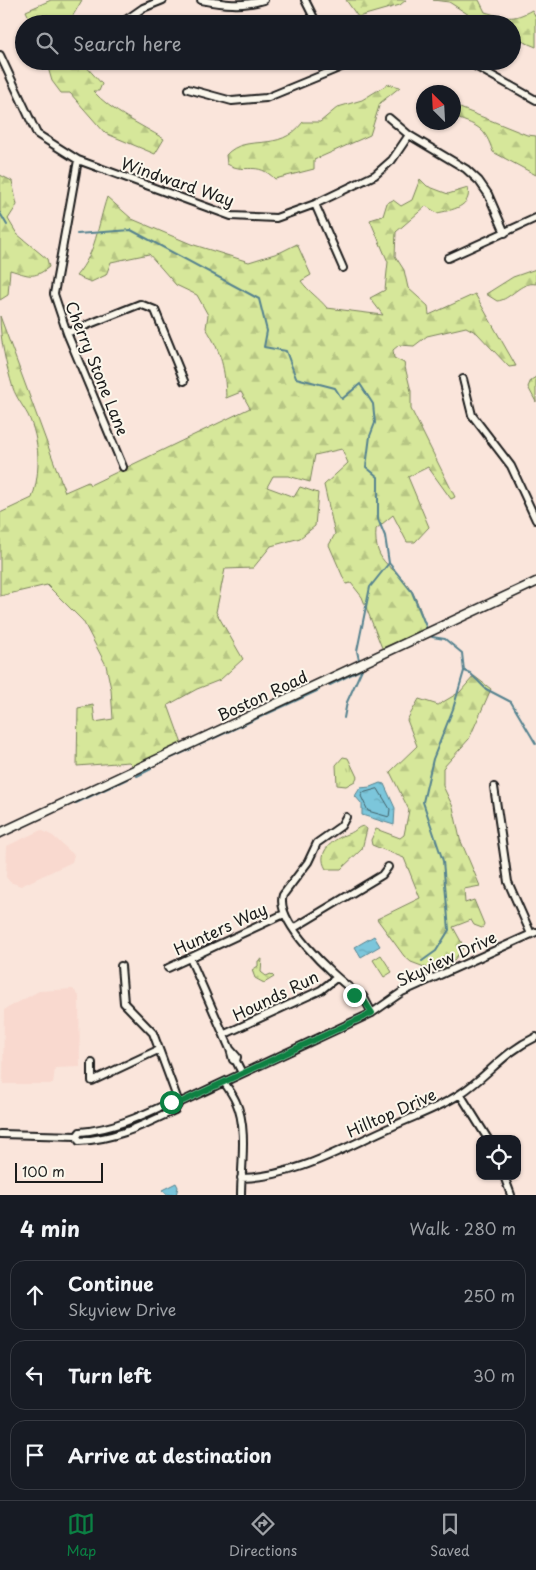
<!DOCTYPE html>
<html lang="en">
<head>
<meta charset="utf-8">
<style>
	body { margin:0; font-family:"Playpen Sans",sans-serif; background:#20242c; color:#f1f3f6 }
	.controls { position:absolute; right:15px; bottom:15px; display:grid; overflow:hidden; border-radius:10px; box-shadow:0 1px 4px #0004 }
	.controls button { width:45px; height:45px; display:grid; place-items:center; padding:0; border:0; border-bottom:1px solid #363941; background:#171b24; color:#f1f3f6; font:25px sans-serif }
	.compass { position:absolute; left:416px; top:85px; width:45px; height:45px; border-radius:50%; background:#171b24; box-shadow:0 1px 4px #0004; rotate:336deg }
	.scale { position:absolute; left:15px; bottom:12px; width:88px; box-sizing:border-box; padding-left:5px; border:2px solid #1c1c1c; border-top:0; font-size:14px; line-height:18px; white-space:nowrap; color:#1c1c1c; -webkit-text-stroke:4px #fbf7ec; paint-order:stroke }
	.stop { position:absolute; width:15px; height:15px; margin:-11px; border:4px solid #0b8043; border-radius:50%; background:#fff }
	.stop.end { background:#0b8043; border-color:#fff; box-shadow:0 1px 5px #0008 }
	.list { margin:0; padding:0; list-style:none }
	h2 { display:flex; justify-content:space-between; align-items:center; height:65px; margin:0; padding:0 20px; font-size:21px }
	h2 small { font-size:16px; font-weight:400; color:#9ea1a6 }
	.list li { display:grid; grid-template-columns:32px 1fr auto; gap:15px; align-items:center; box-sizing:border-box; height:70px; margin:0 10px 10px; padding:0 10px; border:1px solid #363941; border-radius:15px }
	.list b { display:block; font-size:19px; white-space:nowrap }
	.list p { margin:0; font-size:16px; white-space:nowrap; color:#9ea1a6 }
	.list em { font-size:16px; font-style:normal; color:#9ea1a6 }
	.icon { flex:none; width:28px; height:28px; fill:none; stroke:currentColor; stroke-width:2; stroke-linecap:round; stroke-linejoin:round }
	.map { position:relative; flex:none; width:536px; height:1195px; overflow:hidden }
	.search { position:absolute; background:#171b24; box-shadow:0 1px 4px #0004; left:15px; right:15px; top:15px; height:55px; display:flex; align-items:center; gap:12px; box-sizing:border-box; padding:0 18px; border-radius:28px; color:#9ea1a6; font-size:19px }
	.sheet { height:305px; background:#171b24 }
	nav { display:flex; justify-content:space-around; align-items:center; box-sizing:border-box; height:70px; border-top:1px solid #363941; background:#171b24; font-size:14px; color:#9ea1a6 }
	nav a { display:grid; justify-items:center; gap:2px }
	nav .on { color:#0b8043 }
	.map>svg:first-child { display:block }
	.built { fill:#f9d9cf }
	.grass { fill:#d6e79a; stroke:#79825b }
	.forest { fill:url(#forest-firs); stroke:#79825b }
	.park { fill:url(#park-tufts); stroke:#79825b }
	.garden { fill:url(#garden-dots); stroke:#79825b }
	.water { fill:url(#water-ripples); stroke:#55828f }
	.lines { fill:none; stroke-linecap:round; stroke-linejoin:round }
	.shore { stroke:#426068; stroke-width:1 }
	.stream { stroke:#55828f; stroke-width:2 }
	.minor-casing { stroke:#1c1c1c; stroke-width:10 }
	.tertiary-casing { stroke:#1c1c1c; stroke-width:11 }
	.minor { stroke:#fbf7ec; stroke-width:6 }
	.tertiary { stroke:#fbf7ec; stroke-width:8 }
	.route { stroke:#0b8043; stroke-width:6 }
	.labels { text-anchor:middle; dominant-baseline:central; stroke-width:4; stroke-linejoin:round; paint-order:stroke }
	.street-label { font-size:16px; fill:#1c1c1c; stroke:#fbf7ec }
</style>
</head>
<body>
<div class="map">
<svg width="536" height="1195" viewBox="0 0 536 1195">
	<defs>
		<pattern id="forest-firs" width="22" height="20" patternUnits="userSpaceOnUse" patternTransform="scale(1.25)"><rect width="22" height="20" fill="#d6e79a"/><path d="M5 1l3.5 6h-7zM16 11l3.5 6h-7z" fill="#b7c684"/></pattern>
		<pattern id="park-tufts" width="24" height="20" patternUnits="userSpaceOnUse" patternTransform="scale(1.25)"><rect width="24" height="20" fill="#d6e79a"/><path d="M3 7l-1-3M5 7V3M7 7l1-3M15 17l-1-3M17 17v-4M19 17l1-3" fill="none" stroke="#b7c684"/></pattern>
		<pattern id="garden-dots" width="8" height="8" patternUnits="userSpaceOnUse" patternTransform="scale(1.25)"><rect width="8" height="8" fill="#d6e79a"/><path d="M2 2h.1M6 6h.1" fill="none" stroke="#b7c684" stroke-width="1.8" stroke-linecap="round"/></pattern>
		<pattern id="water-ripples" width="26" height="14" patternUnits="userSpaceOnUse" patternTransform="scale(1.25)"><rect width="26" height="14" fill="#7bc6db"/><path d="M2 4q2-2 4 0t4 0M15 11q2-2 4 0t4 0" fill="none" stroke="#6aaabb"/></pattern>
	</defs>
	<rect width="100%" height="100%" fill="#fae5db"/>
	<filter id="ink" filterUnits="userSpaceOnUse"><feTurbulence type="fractalNoise" baseFrequency=".02" numOctaves="2"/><feDisplacementMap in="SourceGraphic" scale="10" xChannelSelector="R" yChannelSelector="G"/><feConvolveMatrix kernelMatrix="1 2 1 2 8 2 1 2 1" color-interpolation-filters="sRGB"/></filter>
	<g filter="url(#ink)">
		<path class="built" d="M41,830L53,836L74,855L72,862L21,886L10,882L6,877L7,846Z
			M73,989L79,996L80,1067L55,1068L53,1084H3L4,1010L39,991Z"/>
		<path class="grass" d="M381,955L392,972L384,977L373,960Z"/>
		<path class="forest" d="M51,0H82L68,24H32L26,11Z
			M346,0H406L400,5L358,17Z
			M433,0H479L485,12C506,18 512,21 532,10L536,17V47L512,37V24H483L449,2Z
			M46,61H80L83,63L102,84L99,91H93C112,112 140,124 164,139L155,154L105,133L70,93H61L52,81Z
			M388,84L400,87L380,103L370,135L314,160V169L275,179C256,160 247,175 227,164L226,155C247,132 278,155 303,122H320L338,107L362,100Z
			M455,106L527,135L536,136V175L493,152C485,128 479,126 456,118Z
			M0,175L12,181L17,205L8,219L17,234L47,259L49,267C33,280 28,275 10,270L8,295L0,300Z
			M420,179L427,186L448,194L468,188C472,207 452,210 437,213L426,206L396,232L395,256L404,270L408,288L428,306L429,315L475,294L516,366L509,367L477,333L466,327L427,336L414,346L399,345L393,350L394,358L404,363L411,391V409L455,497L451,499L428,467L408,477L429,527L415,542H407L393,515L376,529C373,567 397,565 413,593C419,604 422,617 427,629L382,648L362,597L351,583L346,584L329,545L335,534L324,485L348,463L342,449L315,455L310,482L288,476H273L267,487L294,497L300,487L318,493L315,526L300,538L271,546L253,568L225,569L216,612L243,659L220,680L197,689L168,705L182,744L134,767L129,762L77,766L78,708L93,705L95,722L113,719L111,689L106,665L83,621L47,585L0,596V513L32,498C41,472 40,440 28,415C23,406 16,397 13,388C6,365 0,340 0,316L65,492L88,482L90,485L250,408L241,392L226,398C225,368 222,354 206,328L208,315L197,295L176,285L149,254L111,262L106,275L91,282L76,276C97,251 97,227 107,197L132,219L191,244L249,262L281,252L297,244L311,275L301,281C309,292 319,298 327,308L383,315L370,298L385,290L388,262L370,220L383,216L387,203L393,200L401,206L412,200Z
			M536,269V284C520,281 511,300 497,301L486,294L513,277Z
			M536,377V402L528,387L531,380Z
			M474,676L491,689L469,739L443,768V786L453,807L460,839L480,886L464,889L465,903L474,900L484,924L482,928L474,925L471,920L453,927L464,947L451,964L435,971L411,962L404,956L377,919L420,898L404,858L372,845L371,840L376,829L400,838L404,835L409,810L390,772L417,746L407,720L419,699L438,705L460,692Z
			M363,826L367,829L362,849L341,869H326C315,851 335,838 350,833C355,832 357,827 363,826Z"/>
		<path class="park" d="M343,757L348,758L357,777L355,781L346,786L337,785L336,765Z"/>
		<path class="garden" d="M262,959L261,972L266,976L271,974L274,977L264,983L255,978L252,970L258,966V961Z"/>
		<path class="water" d="M380,783L384,784L395,808L394,825L362,815V804L355,796L360,788L370,787Z
			M374,936L380,946L361,957L355,947Z
			M176,1183L178,1187L176,1195H168L162,1190Z"/>
		<g class="lines">
			<path class="shore" d="M378,789L390,809L389,817L368,811L361,796L363,793Z"/>
			<path class="stream" d="M0,213L7,225
				M77,234L131,230L259,299L267,331L264,347L286,351L296,378L335,388L342,399L360,384L373,404L375,423L370,436L366,467L378,477V519L385,536L389,563L412,592L427,629
				M359,660L357,651L370,587L389,563
				M465,671L470,673L486,689L511,702L536,744
				M330,685L362,669
				M344,718L347,702L362,669
				M199,745L319,690
				M160,763L191,749
				M137,776L151,769
				M76,803L127,779
				M422,961L436,951L449,930L443,861L423,802L433,759L453,709L464,671L462,653L445,639L432,637"/>
			<defs>
				<path id="minor" d="M201,0C223,4 242,7 264,0
					M305,0L317,24
					M120,24L143,8L163,0
					M0,55L37,134L78,160L231,216L276,218L315,204L375,175L392,160L409,135
					M466,61L536,100
					M188,89L232,101L266,98L356,61
					M389,118L409,135L466,169L479,181L488,194L505,233
					M78,160L54,294L67,333L123,467
					M315,204L343,268
					M448,258L536,218
					M67,333L140,304L155,310L184,381
					M463,379L472,415L511,466L536,520
					M494,787L508,882L531,934
					M346,817L341,826L317,843L308,862L283,895C274,921 333,976 354,991
					M294,928L382,875L388,867
					M190,958L230,1049
					M121,966L124,1003L153,1033L179,1103L372,1013L402,992L536,932
					M168,968L284,914
					M364,1000H359L354,991L363,996L372,1013
					M225,1034L321,990L336,978
					M236,1061L237,1057L230,1049L233,1060L236,1061L242,1073
					M92,1063V1081L158,1050
					M224,1082C228,1088 233,1095 236,1102C248,1128 241,1167 241,1195
					M460,1094L488,1139
					M171,1102L179,1103L175,1110C141,1126 117,1139 79,1141L77,1136L80,1132C114,1129 141,1116 171,1102Z
					M0,1134L77,1136
					M504,1176L511,1195
					M241,1178C295,1177 343,1148 391,1127C414,1116 439,1108 460,1094C489,1075 502,1053 536,1037"/>
				<path id="tertiary" d="M0,833L536,582"/>
			</defs>
			<use href="#minor" class="minor-casing"/>
			<use href="#tertiary" class="tertiary-casing"/>
			<use href="#minor" class="minor"/>
			<use href="#tertiary" class="tertiary"/>
		</g>
	</g>
	<g class="lines" filter="url(#ink)">
		<path class="route" d="M171,1102L179,1103L372,1013L364,1000L354,995"/>
	</g>
	<g class="labels">
		<g class="street-label">
			<text transform="translate(178 181) rotate(19)">Windward Way</text>
			<text transform="translate(98 368) rotate(68)">Cherry Stone Lane</text>
			<text transform="translate(262 695) rotate(-25)">Boston Road</text>
			<text transform="translate(220 928) rotate(-25)">Hunters Way</text>
			<text transform="translate(446 958) rotate(-25)">Skyview Drive</text>
			<text transform="translate(275 995) rotate(-26)">Hounds Run</text>
			<text transform="translate(391 1112) rotate(-24)">Hilltop Drive</text>
		</g>
	</g>
</svg>
<div class="controls">
<button><svg class="icon" aria-label="locate" viewBox="0 0 24 24"><circle cx="12" cy="12" r="6"/><path d="M12 2v4M12 18v4M2 12h4M18 12h4"/></svg></button>
</div>
<svg class="compass" viewBox="-18 -18 36 36"><path d="M0-13l5 13h-10z" fill="#e53935"/><path d="M0 13l5-13h-10z" fill="#9ea1a6"/></svg>
<div class="scale">100 m</div>
<div class="stop" style="left:171px;top:1102px"></div>
<div class="stop end" style="left:354px;top:995px"></div>
<div class="search"><svg class="icon" aria-label="search" viewBox="0 0 24 24"><circle cx="10" cy="10" r="6"/><path d="M15 15l6 6"/></svg>Search here</div>
</div>
<section class="sheet">
<h2>4 min<small>Walk · 280 m</small></h2>
<ul class="list">
<li><svg class="icon" aria-label="ahead" viewBox="0 0 24 24"><path d="M12 20V5M6 11l6-6 6 6"/></svg><div><b>Continue</b><p>Skyview Drive</p></div><em>250 m</em></li>
<li><svg class="icon" aria-label="left" viewBox="0 0 24 24"><path d="M17 20v-9H6M10 6l-5 5 5 5"/></svg><div><b>Turn left</b></div><em>30 m</em></li>
<li><svg class="icon" aria-label="arrive" viewBox="0 0 24 24"><path d="M6 21V4h12l-3 4 3 4H6"/></svg><div><b>Arrive at destination</b></div></li>
</ul>
</section>
<nav>
<a class="on"><svg class="icon" aria-label="map" viewBox="0 0 24 24"><path d="M3 6l6-2 6 2 6-2v14l-6 2-6-2-6 2zM9 4v14M15 6v14"/></svg>Map</a>
<a><svg class="icon" aria-label="directions" viewBox="0 0 24 24"><path d="M12 3l9 9-9 9-9-9zM9 14v-3h6M13 9l2 2-2 2"/></svg>Directions</a>
<a><svg class="icon" aria-label="saved" viewBox="0 0 24 24"><path d="M7 4h10v16l-5-4-5 4z"/></svg>Saved</a>
</nav>
</body>
</html>
